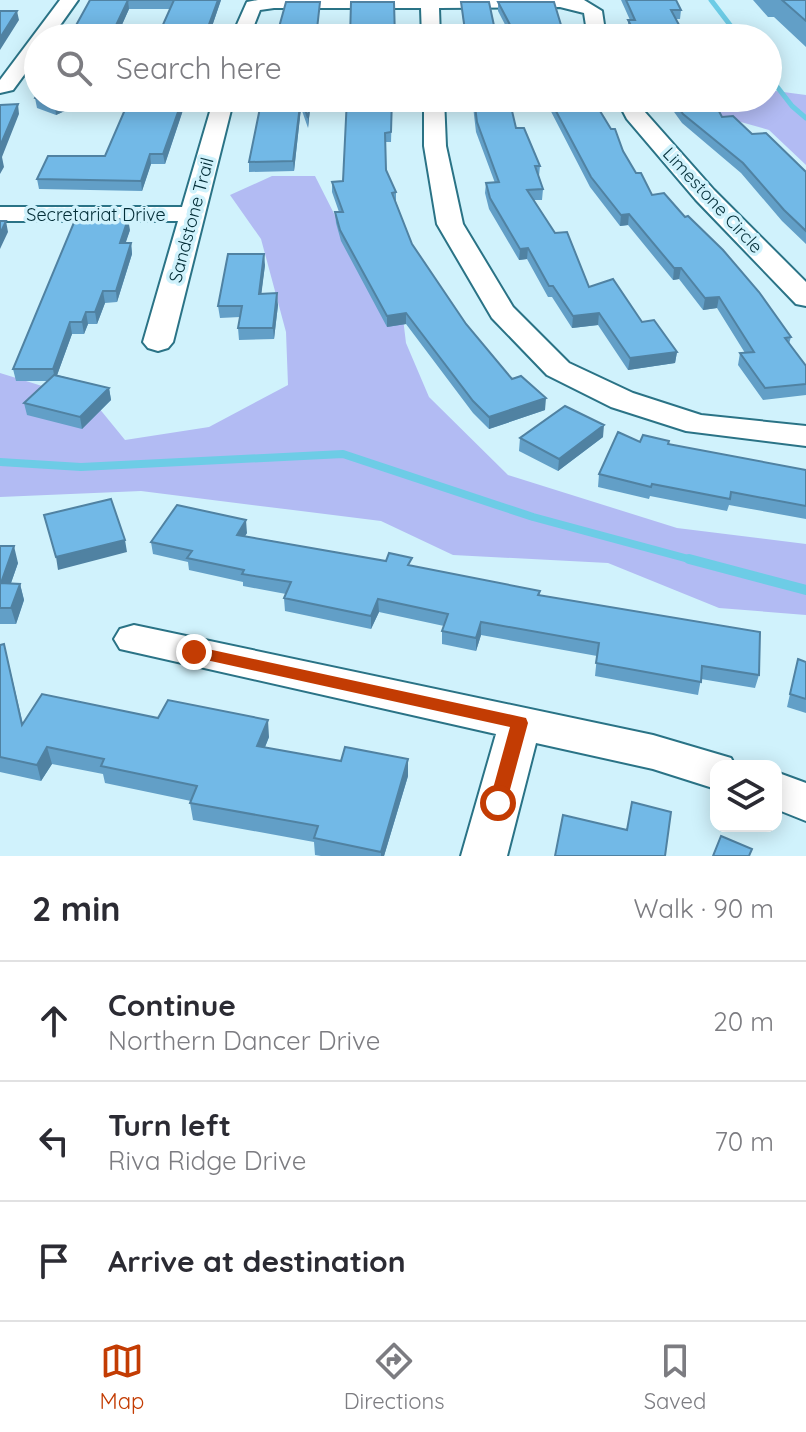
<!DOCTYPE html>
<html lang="en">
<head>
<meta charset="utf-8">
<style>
	body { margin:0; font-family:Quicksand,sans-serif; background:#f2f2f3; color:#2b2b33 }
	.controls { position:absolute; right:24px; bottom:24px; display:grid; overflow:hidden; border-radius:16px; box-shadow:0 4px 20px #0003 }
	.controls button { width:72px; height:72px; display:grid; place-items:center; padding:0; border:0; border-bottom:2px solid #e1e1e2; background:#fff; color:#2b2b33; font:40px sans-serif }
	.stop { position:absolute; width:24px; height:24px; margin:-18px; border:6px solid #c33c03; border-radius:50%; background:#fff }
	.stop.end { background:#c33c03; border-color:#fff; box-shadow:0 2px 8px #0008 }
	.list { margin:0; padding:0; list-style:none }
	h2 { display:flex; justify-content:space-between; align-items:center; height:104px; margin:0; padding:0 32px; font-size:34px }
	h2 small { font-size:26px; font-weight:400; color:#7c7c81 }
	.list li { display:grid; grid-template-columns:52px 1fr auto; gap:24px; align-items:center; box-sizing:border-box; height:120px; padding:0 32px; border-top:2px solid #e1e1e2 }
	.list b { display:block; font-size:30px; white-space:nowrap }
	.list p { margin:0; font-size:26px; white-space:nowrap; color:#7c7c81 }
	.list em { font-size:26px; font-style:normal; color:#7c7c81 }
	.icon { flex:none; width:44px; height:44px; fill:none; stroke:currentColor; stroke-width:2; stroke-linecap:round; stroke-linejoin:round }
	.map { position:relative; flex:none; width:806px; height:856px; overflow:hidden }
	.search { position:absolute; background:#fff; box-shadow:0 4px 20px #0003; left:24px; right:24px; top:24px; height:88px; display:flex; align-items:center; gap:20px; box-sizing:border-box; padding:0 28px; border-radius:44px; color:#7c7c81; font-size:30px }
	.sheet { height:464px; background:#fff }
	nav { display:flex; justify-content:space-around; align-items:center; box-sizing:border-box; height:112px; border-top:2px solid #e1e1e2; background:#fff; font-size:22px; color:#7c7c81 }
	nav a { display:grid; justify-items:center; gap:4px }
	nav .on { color:#c33c03 }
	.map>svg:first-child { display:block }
	.green { fill:#b2bbf3 }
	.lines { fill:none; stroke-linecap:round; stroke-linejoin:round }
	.stream-far2 { stroke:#6dcce6; stroke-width:5 }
	.stream-far1 { stroke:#6dcce6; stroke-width:8 }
	.stream { stroke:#6dcce6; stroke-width:10 }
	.minor-casing { stroke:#2a7386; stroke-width:4 }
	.minor { fill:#fff; fill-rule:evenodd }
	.wall { fill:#629fc7 }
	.shaded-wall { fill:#5082a2 }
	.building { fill:#72b9e7; stroke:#5082a2; stroke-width:2 }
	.route { fill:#c33c03 }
	.labels { text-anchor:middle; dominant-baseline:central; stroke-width:7; stroke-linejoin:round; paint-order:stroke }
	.far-street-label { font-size:18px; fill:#022d37; stroke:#d0f2fc }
</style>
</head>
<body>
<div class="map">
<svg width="806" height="856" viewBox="0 0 806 856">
	<rect width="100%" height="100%" fill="#d0f2fc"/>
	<path class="green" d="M768,90L806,95V165L769,130L716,115L711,98H768Z
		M272,176H315L354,253L402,310L406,343L429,397L508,475L677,528L806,544V615L719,608L608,563L453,555L381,521L141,491L0,497V373L94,402L125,440L209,427L288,385L286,332L261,239L230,195Z"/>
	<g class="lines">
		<path class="stream-far2" d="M711,0L740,38
			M768,75L792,106L806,118"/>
		<path class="stream-far1" d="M0,462L81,467L343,454L533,517L696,561"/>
		<path class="stream" d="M689,559L806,590"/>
		<defs>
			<path id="minor" d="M60,0H78L51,38H38V56L13,90L0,93V80Z
				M258,0H584L602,11L606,38H588L584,13L560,7L439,8L440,38H422L421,8H274L260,10L249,38H231L247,2Z
				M214,98H234L173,342L168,348L158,351L148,348L143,342L178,221H0V207H182Z
				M424,98H444L446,146L463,224L513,307L569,363L633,393L701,415L806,426V446L686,431L611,407L547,375L492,318L437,224L424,146Z
				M616,98H636L644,111L714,190L806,282V306L796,304L696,200L627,119Z
				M134,625L653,735L731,758L735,766H716V789L653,769L536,743L507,856H461L496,734L120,649L114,639L120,629Z
				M776,772L806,783V821L776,809Z"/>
		</defs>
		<use href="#minor" class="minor-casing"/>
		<use href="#minor" class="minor"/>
	</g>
	<path class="wall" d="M90,0H221L208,38H157L170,9H129L116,38H69Z
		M621,0H676L681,10L680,19H675L686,38H632L628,28V20H630Z
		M753,0H806V47L774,17H768Z
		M461,2L496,38H465Z
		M498,2L565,38H512L498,11Z
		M35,98H82L78,105L56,115L37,108Z
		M130,98H187L165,164H151L142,191L39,189L37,179L105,156Z
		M262,98H311L308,128L301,108L294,171L249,172V162Z
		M347,98H396V108H392L391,142H386V170L396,192V202L412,244L466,324L512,379L545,410L489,429L473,413L406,324L387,327L341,241L336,223L335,212H339L332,192V182L343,181Z
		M472,98H509L516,128L540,166L539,176L543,189L542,200H534L589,287L642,322L677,352L675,363L628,370L598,325L572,328L552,297H548L527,259L519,260L489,209L485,193L486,183H495L476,132Z
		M544,98H587L591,111L623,151L636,173L652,195L791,337L789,344L806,366V395L763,400L738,365L740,353H745L717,308L703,310L679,279L673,280L628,225L620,226L590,187Z
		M664,98H712L722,117L752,134L806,172V244L782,221L741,173L682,123Z
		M130,230L125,243H131L132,254L117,302L105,303L97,324H88L84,334H72L57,375L109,388L111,400L82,429L27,415L24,403L48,381H16L13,369Z
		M265,265L261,294L278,305L274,339L239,340L238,328L240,317L220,318L218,306Z
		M603,437L558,471L519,451L520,438Z
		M640,442L669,444L806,470V519L729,505L727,511L650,496L649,499L598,487L599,474Z
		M247,533L245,536L412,566L540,591L539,595L759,675L755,688L701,679L698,695L595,676L597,656L481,635L476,651L442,644V631L444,626L379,612L371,629L285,611L284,598L286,594L243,586V582L189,570L188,562L153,554L151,542Z
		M0,546L18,563L11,583L20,584L24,600L16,624H0Z
		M4,644L23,724L158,718L269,737L265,747L408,776L384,856H321L315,855L314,842L193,820L190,803L191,801L105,783L103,774L52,764L41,781L0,772V645Z
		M798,659L806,662V713L787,707Z"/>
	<path class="shaded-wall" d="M128,0L129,9L116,38H110Z
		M218,0H221L208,38H204Z
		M17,11L19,20L0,50V38Z
		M72,98H82L78,105L56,115L55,105Z
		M183,98H187L165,164L163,154Z
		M301,98V108L294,171L293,161Z
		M310,98H311L308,128V118Z
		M18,104L19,114L2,157L4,167L0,174V146Z
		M150,154L151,164L142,191L141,181Z
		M629,214L628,225L620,226L621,215Z
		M128,219L130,230L122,254L120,243Z
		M6,221L8,232L0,249V234Z
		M131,243L132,254L117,302L116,291Z
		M528,248L527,259L519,260L520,249Z
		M264,254L265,265L260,305L259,294Z
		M674,268H681L679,279L673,280Z
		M103,291L105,303L97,324L95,312Z
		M277,293L278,305L274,339L273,328Z
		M719,297L717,308L703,310L705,298Z
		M86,312L88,324L84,334L82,322Z
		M406,313V324L387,327V316Z
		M599,313L598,325L572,328L573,316Z
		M70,322L72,334L55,381L53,369Z
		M677,352L675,363L628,370L630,358Z
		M109,388L111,400L82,429L80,417Z
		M546,398L545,410L489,429V417Z
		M604,425L603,437L558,471L559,459Z
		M246,520L247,533L238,547L237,535Z
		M125,540L127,552L58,570L56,557Z
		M14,546L18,563L5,600L1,583Z
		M20,584L24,600L16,624L11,608Z
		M378,599L379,612L371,629V616Z
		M481,622V635L476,651V638Z
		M268,720L269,737L259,762L257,746Z
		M47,747L52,764L41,781L37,765Z
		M408,759V776L384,856H381V852Z"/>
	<path class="building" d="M90,0H218L204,38H157L174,0H128L110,38H69Z
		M626,0H676L681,10H671L686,38H638L628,20H635Z
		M782,0H806V21Z
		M286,2H320L316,38H276Z
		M351,2H394L395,38H350Z
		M461,2H489L496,35L489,38H466Z
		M498,2H554L565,38H517Z
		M0,11H17L0,38Z
		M38,93V98H72L55,105L35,98Z
		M130,98H183L163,154H150L141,181L37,179L48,156H105Z
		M262,98H310L308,118L301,98L293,161L249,162Z
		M347,98H396H392L391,132L385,133L386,170L396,192L392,193L412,244L466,324L512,379L521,376L546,398L489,417L473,401L406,313L387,316L340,230L335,212H343L332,182L343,181Z
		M474,98H509L516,128H524L540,166H535L543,189L527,190L555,233L567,232L589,287L613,279L642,322L654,320L677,352L630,358L599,313L573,316L553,286H549L528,248L520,249L490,198L486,183L499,182L477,122Z
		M549,98H587L591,111H600L611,129H615L623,151L636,173H641L652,195L664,193L685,217L688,216L723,250L759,292L791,337L785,338L806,366V384L765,388L740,353L754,352L719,297L705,298L681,268H674L629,214L621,215L591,177Z
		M672,98H712L722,117L733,116L752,134L766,133L806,172V231L784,210L743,163L683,114Z
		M18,104L0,146V105Z
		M128,219L120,243H131L116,291H103L95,312H86L82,322H70L53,369H13L75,220Z
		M0,221H6L0,234Z
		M228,254H264L259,294L277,293L273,328H238L242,306H218Z
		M54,375L109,388L80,417L24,403Z
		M565,406L604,425L559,459L520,438Z
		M618,432L640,442L643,435L669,441L668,444L806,470V506L731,492L730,499L652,484L651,487L599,474Z
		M111,499L125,540L56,557L44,515Z
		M177,505L246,520L237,535L386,561L389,553L412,558L408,565L540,591L538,595L760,632L759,675L702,666L701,682L596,663L599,643L481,622L476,638L442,631L448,614L378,599L371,616L284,598L291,582L242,574L244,570L187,558L192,551L151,542Z
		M0,546H14L1,583L20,584L11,608H0Z
		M4,644L22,725L42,694L158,718L168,700L268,720L257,746L341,761L345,747L408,759L381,852L314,838L318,826L190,803L197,786L101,766L104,759L47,747L37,765L0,757V645Z
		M798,659L806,662V699L790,694Z
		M632,802L671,812L665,856H555L563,815L627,830Z
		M721,836L752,849L749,856H713Z"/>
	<path class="route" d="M194,646L526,718L528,723L505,808H492L489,803L510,727L188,656V647Z"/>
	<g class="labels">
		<g class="far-street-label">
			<text transform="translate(713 200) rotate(47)">Limestone Circle</text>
			<text x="96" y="214">Secretariat Drive</text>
			<text transform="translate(191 220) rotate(-75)">Sandstone Trail</text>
		</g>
	</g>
</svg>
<div class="controls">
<button><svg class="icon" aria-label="layers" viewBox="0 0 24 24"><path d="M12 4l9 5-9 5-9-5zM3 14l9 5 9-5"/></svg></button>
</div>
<div class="stop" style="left:498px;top:803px"></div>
<div class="stop end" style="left:194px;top:652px"></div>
<div class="search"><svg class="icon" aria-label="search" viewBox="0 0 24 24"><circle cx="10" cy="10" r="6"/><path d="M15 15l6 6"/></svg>Search here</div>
</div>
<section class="sheet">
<h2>2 min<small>Walk · 90 m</small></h2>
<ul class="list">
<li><svg class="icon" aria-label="ahead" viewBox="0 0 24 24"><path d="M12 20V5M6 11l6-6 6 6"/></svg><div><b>Continue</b><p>Northern Dancer Drive</p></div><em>20 m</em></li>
<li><svg class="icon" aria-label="left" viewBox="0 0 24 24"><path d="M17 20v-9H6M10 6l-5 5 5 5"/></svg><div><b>Turn left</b><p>Riva Ridge Drive</p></div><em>70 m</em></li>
<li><svg class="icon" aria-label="arrive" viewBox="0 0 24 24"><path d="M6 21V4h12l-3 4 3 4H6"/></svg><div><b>Arrive at destination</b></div></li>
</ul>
</section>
<nav>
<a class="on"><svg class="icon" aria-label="map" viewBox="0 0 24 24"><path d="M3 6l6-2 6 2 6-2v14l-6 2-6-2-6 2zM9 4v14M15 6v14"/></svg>Map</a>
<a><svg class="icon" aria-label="directions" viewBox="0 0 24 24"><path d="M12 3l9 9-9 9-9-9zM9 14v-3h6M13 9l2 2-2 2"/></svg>Directions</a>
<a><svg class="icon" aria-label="saved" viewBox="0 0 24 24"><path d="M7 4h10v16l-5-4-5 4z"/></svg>Saved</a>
</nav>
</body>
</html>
